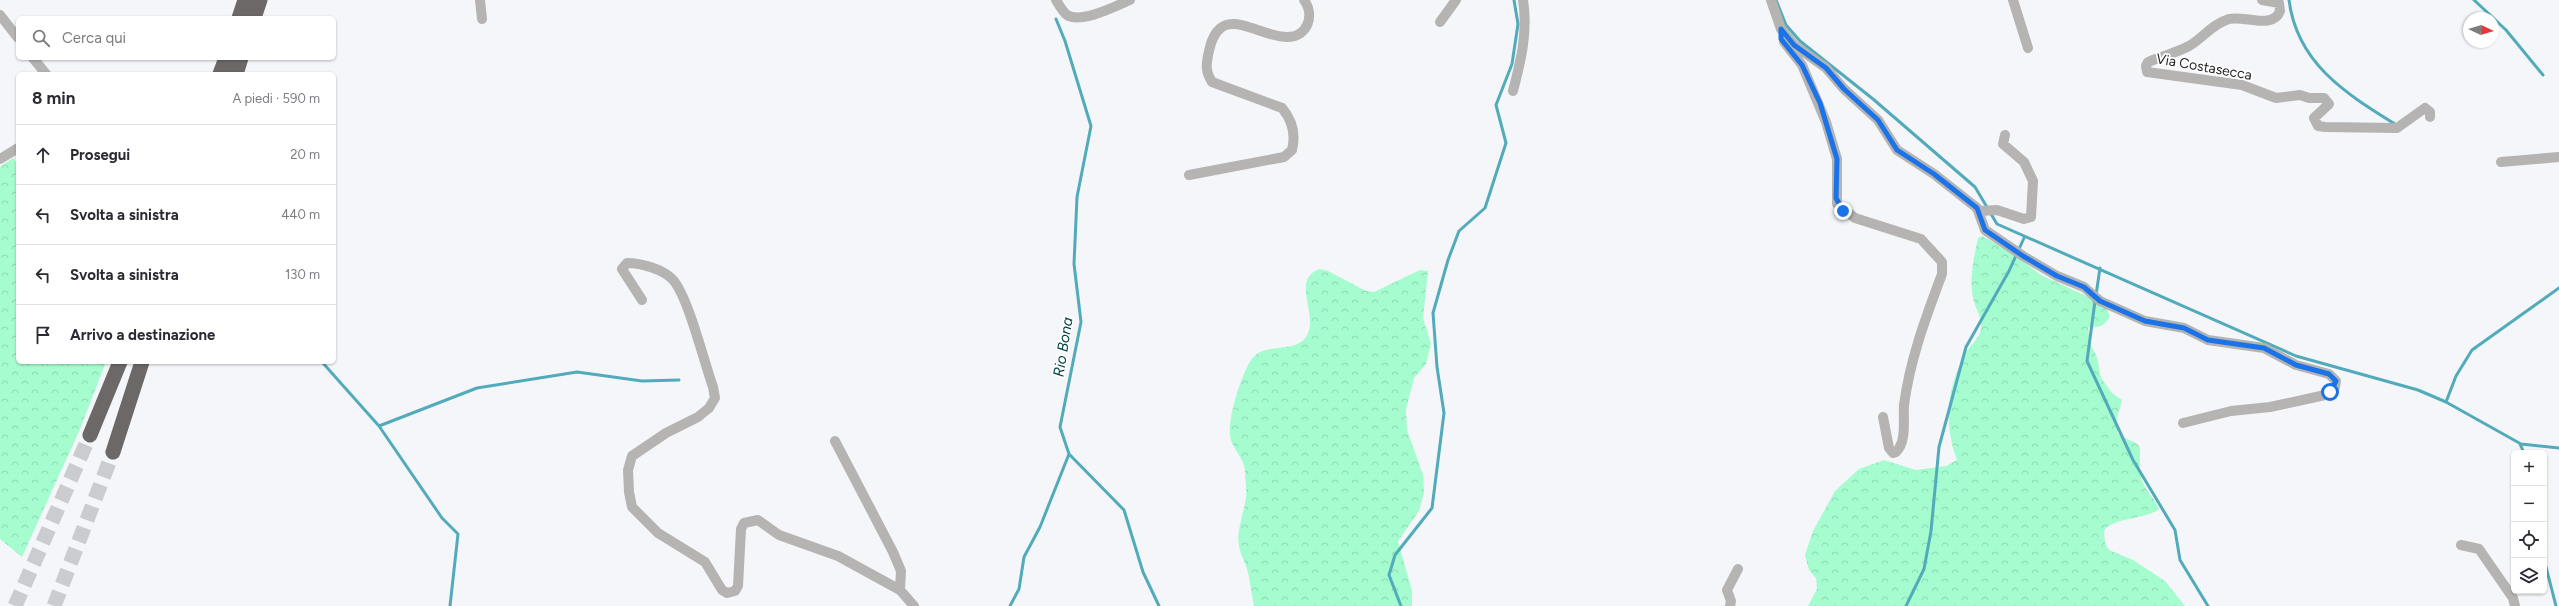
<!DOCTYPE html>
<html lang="it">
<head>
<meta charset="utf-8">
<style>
	body { margin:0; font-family:Figtree,sans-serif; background:#f7f7f7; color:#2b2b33 }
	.controls { position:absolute; right:12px; bottom:12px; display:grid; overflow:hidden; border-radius:6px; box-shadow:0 1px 3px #0004 }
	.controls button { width:36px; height:36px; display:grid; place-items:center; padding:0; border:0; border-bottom:1px solid #e1e1e2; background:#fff; color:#2b2b33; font:20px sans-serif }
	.compass { position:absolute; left:2463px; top:12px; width:36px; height:36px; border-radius:50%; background:#fff; box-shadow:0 1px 3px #0004; rotate:94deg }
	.stop { position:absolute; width:12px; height:12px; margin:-9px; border:3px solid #1a73e8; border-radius:50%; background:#fff }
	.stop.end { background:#1a73e8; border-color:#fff; box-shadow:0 1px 4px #0008 }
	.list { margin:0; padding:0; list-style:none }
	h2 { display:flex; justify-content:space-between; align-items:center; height:52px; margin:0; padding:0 16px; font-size:17px }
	h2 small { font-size:13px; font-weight:400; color:#7c7c81 }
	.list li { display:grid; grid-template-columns:26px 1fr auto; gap:12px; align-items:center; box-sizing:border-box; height:60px; padding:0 16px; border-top:1px solid #e1e1e2 }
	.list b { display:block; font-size:15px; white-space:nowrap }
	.list em { font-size:13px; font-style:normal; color:#7c7c81 }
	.icon { flex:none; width:22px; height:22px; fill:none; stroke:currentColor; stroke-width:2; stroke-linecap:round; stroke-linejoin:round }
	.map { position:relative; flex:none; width:2559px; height:606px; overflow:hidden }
	.search { position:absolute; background:#fff; box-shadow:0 1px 3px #0004; left:16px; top:16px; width:320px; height:44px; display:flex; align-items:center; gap:10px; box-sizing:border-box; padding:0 14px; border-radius:6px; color:#7c7c81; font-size:15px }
	.panel { position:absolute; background:#fff; box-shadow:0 1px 3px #0004; left:16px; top:72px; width:320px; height:292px; border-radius:6px }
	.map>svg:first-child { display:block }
	.forest { fill:url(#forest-crowns) }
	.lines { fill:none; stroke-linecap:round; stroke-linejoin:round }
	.stream { stroke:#52abba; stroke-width:3 }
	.highway-tunnel { stroke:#cbcccf; stroke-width:15; stroke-dasharray:15 8; stroke-linecap:butt }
	.minor { stroke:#b5b4b3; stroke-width:10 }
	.highway { stroke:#6c6868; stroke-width:15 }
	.route { stroke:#1a73e8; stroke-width:5 }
	.labels { text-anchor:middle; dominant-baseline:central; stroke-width:3.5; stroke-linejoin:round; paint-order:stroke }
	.street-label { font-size:14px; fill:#252526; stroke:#fff }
	.water-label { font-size:15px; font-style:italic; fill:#04414a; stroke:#fff }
</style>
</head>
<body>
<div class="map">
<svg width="2559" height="606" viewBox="0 0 2559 606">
	<defs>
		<pattern id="forest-crowns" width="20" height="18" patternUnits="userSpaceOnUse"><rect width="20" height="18" fill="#a5fccf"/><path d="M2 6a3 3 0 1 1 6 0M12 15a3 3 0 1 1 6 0" fill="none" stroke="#8ed8b2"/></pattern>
	</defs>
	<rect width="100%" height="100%" fill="#f5f6f9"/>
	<path class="forest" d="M13,158L18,166V362H106L80,429L22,557L0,539V167Z
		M1982,236L2009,251L2041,275L2095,300L2107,310L2110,316C2105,326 2099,328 2088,327L2090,344L2097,357L2101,378L2112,393L2122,400L2116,422L2118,434C2124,439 2134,440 2139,446C2142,451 2137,472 2143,483C2147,492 2155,499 2159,509C2145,520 2112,517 2104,531L2105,543L2109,550L2133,560L2165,581L2185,606H1808L1817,589L1816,578L1809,570L1805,555L1813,531L1835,491L1859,469L1884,460L1916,470L1946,466L1957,460C1943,424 1947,384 1967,351C1972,344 1980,337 1981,328C1982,317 1975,308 1973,298C1969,279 1974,256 1978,238Z
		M1320,269L1328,271L1366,291L1374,292L1420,270L1428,271L1423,318L1431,344L1426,364L1414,378L1406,409L1407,430L1423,475L1424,493L1419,511L1398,541L1412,591V606H1254L1253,601C1251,591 1250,579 1247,569C1245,561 1240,554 1239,546C1236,532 1244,512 1246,498C1247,489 1245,480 1245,471C1244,457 1231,448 1230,435C1228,417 1241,376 1251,360C1265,340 1299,356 1308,333C1317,314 1291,278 1320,269Z"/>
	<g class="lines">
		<path class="stream" d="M1776,0L1786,25L1800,41L1873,99L1975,187L1997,224L2296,356L2418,390L2446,402L2521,444L2559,448
			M2289,0C2297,63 2345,93 2395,124
			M2474,0L2506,30L2543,75
			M1056,19L1065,41L1091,126L1077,197L1074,264L1081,322L1060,427L1069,454L1124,510L1143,572L1159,606
			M2096,295L2100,268
			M2095,301L2087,361L2133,460L2175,530L2180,560L2208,606
			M322,362L379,426L442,518L458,534L450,606
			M2446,402L2456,376L2472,350L2559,288
			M379,426L477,388L577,372L642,381L679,380
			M2520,444L2524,453
			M2544,559L2556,606
			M1010,606L1019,589L1024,557L1040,527L1069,454
			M1401,606L1389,575L1395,555L1432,508L1444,413L1437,367L1433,313L1448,260L1459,231L1485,208L1506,143L1496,105L1512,64L1518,24L1514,0
			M1906,606L1924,569L1931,531L1939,447L1966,347L2009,271L2024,238"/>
		<path class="highway-tunnel" d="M15,606L90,435
			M54,606L113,452"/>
		<path class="minor" d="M480,0L482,19
			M1056,0C1059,5 1063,12 1067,15C1081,24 1116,6 1130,0
			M1771,0L1781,29L1794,45L1826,68L1844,89L1878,120L1897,150L1934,174L1977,208L1985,230L2023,256L2057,276L2084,287L2100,301L2145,321L2184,328L2208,340L2264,348L2296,365L2329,374L2336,381L2335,387L2325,395L2270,407L2231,411L2183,423
			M2013,0L2028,48
			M2262,0L2279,3L2280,11C2273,30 2244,15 2229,19C2212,24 2203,38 2189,46C2176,53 2162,56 2148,62L2146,66L2147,72L2242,85L2276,98L2300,95L2309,98H2324L2329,104L2314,118L2318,126L2325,127L2397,128L2425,108L2430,112V117
			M0,15L18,38
			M1440,22L1456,0
			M1784,42L1802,65L1826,122L1837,159V204L1855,218L1921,239L1942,262V274C1926,317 1910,359 1904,405C1903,419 1907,442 1896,452L1893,453L1889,448L1883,417
			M33,58L46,74
			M1513,91C1521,60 1528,32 1523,0
			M0,159L18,148
			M2501,162L2559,157
			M1189,175L1284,157L1292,150C1296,134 1293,121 1282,108L1212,82C1205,71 1206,64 1209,51C1220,0 1257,37 1287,37C1308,37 1315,15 1304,0
			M1979,211L1997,210L2024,219L2031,217L2033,181L2024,162L2003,144L2005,135
			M642,300L622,269L627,263C641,263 664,269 674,281C689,300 704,362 713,387L715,398L709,408L698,417L666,433L632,456L628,470L629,492L632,507L658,533L705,562L722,590L727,593L735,591L738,586L741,529L744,523L758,520L779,535L838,556L900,590L914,606
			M835,441L893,552L901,571L900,590
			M2461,545L2479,549L2513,598L2515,606
			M1730,606L1731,601L1727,590L1738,569"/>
		<path class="highway" d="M239,18L245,0
			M254,18L260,0
			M220,74L226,58
			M236,74L241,58
			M90,435L120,362
			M113,452L142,362"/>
	</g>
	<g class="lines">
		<path class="route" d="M1843,211L1836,198L1837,159L1820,103L1802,65L1781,39V29L1794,45L1826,68L1844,89L1878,120L1897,150L1934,174L1977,208L1985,230L2023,256L2057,276L2084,287L2100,301L2145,321L2184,328L2208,340L2264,348L2296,365L2329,374L2336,381L2330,392"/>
	</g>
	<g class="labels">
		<g class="street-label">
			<text transform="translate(2204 67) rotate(10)">Via Costasecca</text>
		</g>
		<g class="water-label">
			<text transform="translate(1063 347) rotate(-81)">Rio Bona</text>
		</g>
	</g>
</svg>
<div class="controls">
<button>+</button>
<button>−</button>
<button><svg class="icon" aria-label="locate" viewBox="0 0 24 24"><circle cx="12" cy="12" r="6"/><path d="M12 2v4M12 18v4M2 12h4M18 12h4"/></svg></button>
<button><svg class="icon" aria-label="layers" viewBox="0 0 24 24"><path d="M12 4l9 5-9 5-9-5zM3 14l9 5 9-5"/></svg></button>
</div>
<svg class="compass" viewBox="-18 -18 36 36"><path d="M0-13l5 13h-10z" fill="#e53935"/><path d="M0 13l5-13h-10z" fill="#7c7c81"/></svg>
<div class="stop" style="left:2330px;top:392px"></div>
<div class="stop end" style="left:1843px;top:211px"></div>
<div class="search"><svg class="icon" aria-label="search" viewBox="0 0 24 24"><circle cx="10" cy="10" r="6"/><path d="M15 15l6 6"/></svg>Cerca qui</div>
<section class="panel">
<h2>8 min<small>A piedi · 590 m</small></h2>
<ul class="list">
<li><svg class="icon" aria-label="ahead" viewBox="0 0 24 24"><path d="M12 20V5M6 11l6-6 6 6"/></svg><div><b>Prosegui</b></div><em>20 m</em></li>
<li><svg class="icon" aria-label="left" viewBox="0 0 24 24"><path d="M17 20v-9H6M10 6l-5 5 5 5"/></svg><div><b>Svolta a sinistra</b></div><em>440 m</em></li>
<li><svg class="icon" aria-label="left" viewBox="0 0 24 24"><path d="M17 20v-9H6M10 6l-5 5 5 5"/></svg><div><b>Svolta a sinistra</b></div><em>130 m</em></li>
<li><svg class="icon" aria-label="arrive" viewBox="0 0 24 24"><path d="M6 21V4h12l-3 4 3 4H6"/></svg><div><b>Arrivo a destinazione</b></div></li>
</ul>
</section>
</div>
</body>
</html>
